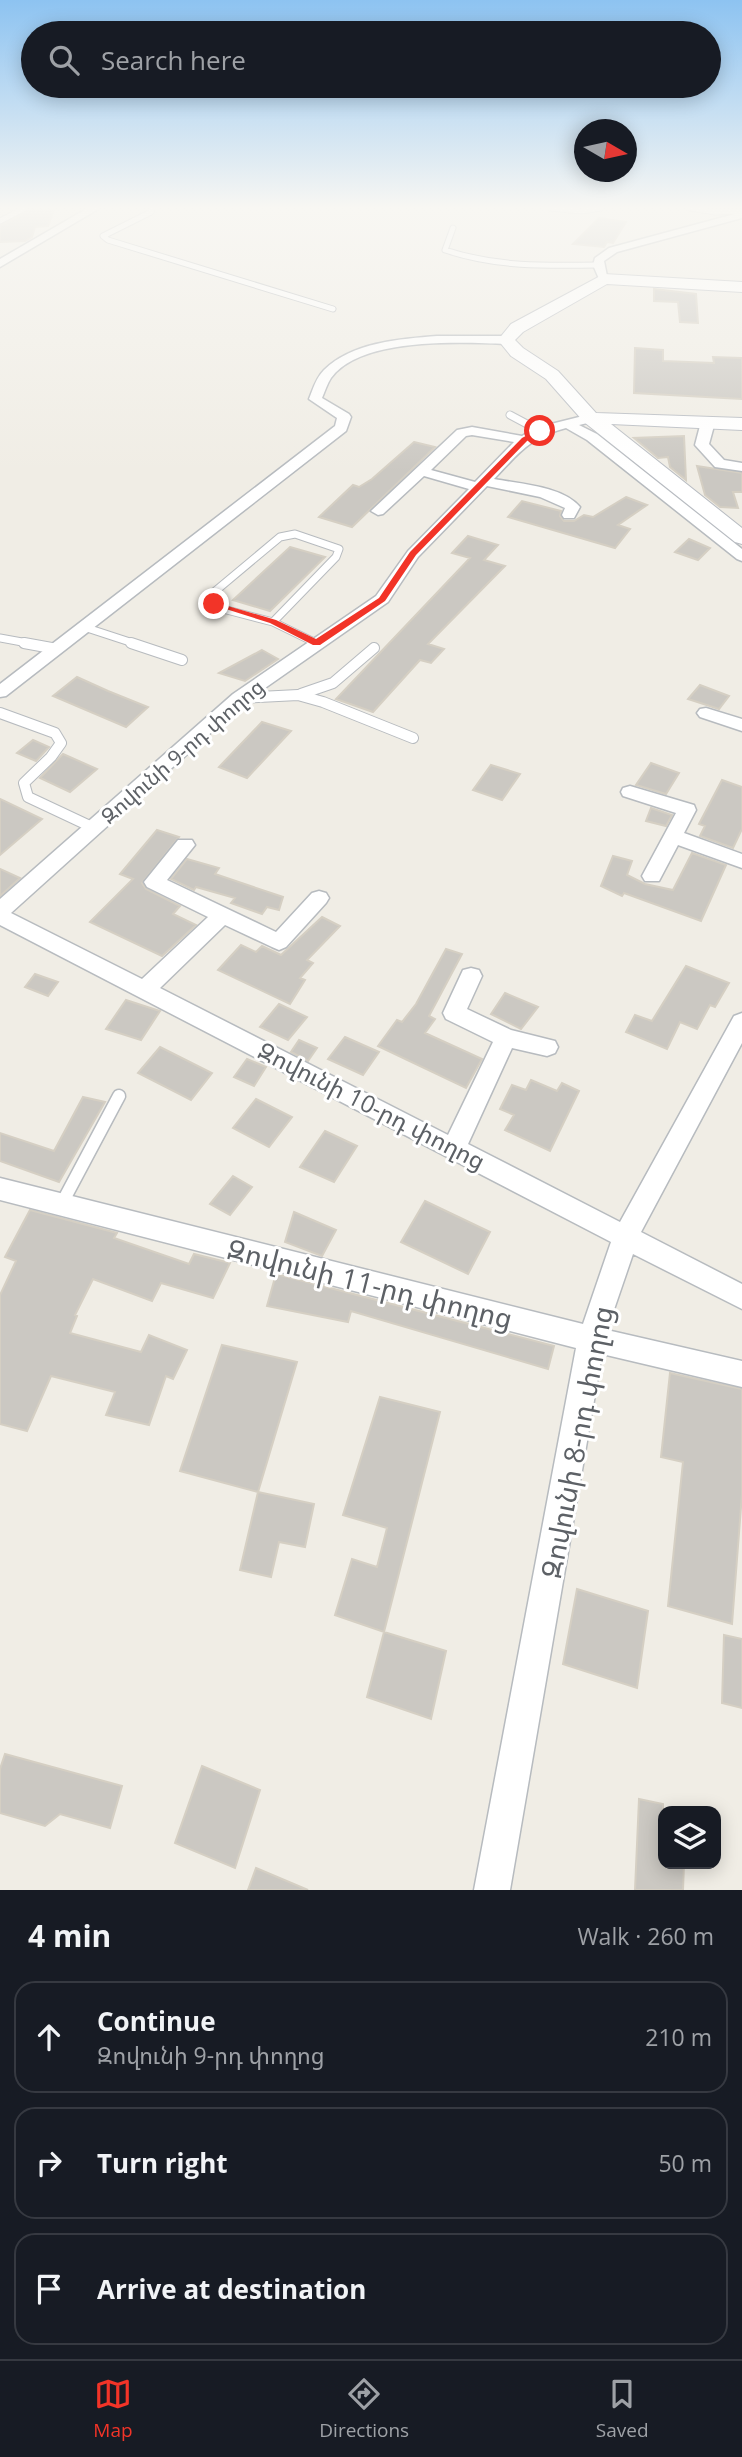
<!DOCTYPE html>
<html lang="en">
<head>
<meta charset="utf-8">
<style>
	body { margin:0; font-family:"Open Sans","Noto Sans Armenian",sans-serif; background:#20242c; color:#f1f3f6 }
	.controls { position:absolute; right:21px; bottom:21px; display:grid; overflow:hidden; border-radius:14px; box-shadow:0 4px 18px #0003 }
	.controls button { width:63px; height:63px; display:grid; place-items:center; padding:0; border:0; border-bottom:2px solid #363941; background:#171b24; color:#f1f3f6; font:35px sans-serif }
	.compass { position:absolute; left:574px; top:119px; width:63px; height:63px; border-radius:50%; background:#171b24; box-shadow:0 4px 18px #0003; rotate:99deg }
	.stop { position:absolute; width:21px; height:21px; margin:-16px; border:5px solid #f23428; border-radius:50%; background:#fff }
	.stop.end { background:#f23428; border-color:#fff; box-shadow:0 2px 7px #0008 }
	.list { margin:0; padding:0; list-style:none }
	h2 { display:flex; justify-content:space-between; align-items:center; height:91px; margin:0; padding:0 28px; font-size:30px }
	h2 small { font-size:23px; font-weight:400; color:#9ea1a6 }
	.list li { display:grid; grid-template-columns:46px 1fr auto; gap:21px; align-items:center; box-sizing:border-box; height:112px; margin:0 14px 14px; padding:0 14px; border:2px solid #363941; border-radius:21px }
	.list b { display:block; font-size:26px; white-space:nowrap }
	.list p { margin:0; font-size:23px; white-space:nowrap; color:#9ea1a6 }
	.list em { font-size:23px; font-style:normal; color:#9ea1a6 }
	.icon { flex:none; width:38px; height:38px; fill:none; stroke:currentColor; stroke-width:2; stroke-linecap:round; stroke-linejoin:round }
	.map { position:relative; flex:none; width:742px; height:1890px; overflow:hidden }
	.search { position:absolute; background:#171b24; box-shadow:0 4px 18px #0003; left:21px; right:21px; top:21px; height:77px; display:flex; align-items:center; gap:18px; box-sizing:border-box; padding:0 24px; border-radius:38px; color:#9ea1a6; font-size:26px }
	.sheet { height:469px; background:#171b24 }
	nav { display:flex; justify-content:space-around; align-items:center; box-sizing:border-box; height:98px; border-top:2px solid #363941; background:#171b24; font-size:19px; color:#9ea1a6 }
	nav a { display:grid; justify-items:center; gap:4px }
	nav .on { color:#f23428 }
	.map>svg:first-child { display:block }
	.building { fill:#cbc8c2; stroke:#d5cfc3; stroke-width:2 }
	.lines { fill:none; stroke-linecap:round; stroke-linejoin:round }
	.lane-far3-casing { stroke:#b7bbbf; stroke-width:7 }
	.lane-far2-casing { stroke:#b7bbbf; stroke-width:9 }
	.lane-far1-casing { stroke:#b7bbbf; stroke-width:12 }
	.lane-casing { stroke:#b7bbbf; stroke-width:15 }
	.street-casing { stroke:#b7bbbf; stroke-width:3 }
	.secondary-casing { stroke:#b8bcc2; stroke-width:2 }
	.lane-far3 { stroke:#fff; stroke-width:5 }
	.lane-far2 { stroke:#fff; stroke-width:7 }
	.lane-far1 { stroke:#fff; stroke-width:10 }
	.lane { stroke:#fff; stroke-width:12 }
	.street { fill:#fff; fill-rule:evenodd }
	.secondary { fill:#fff; fill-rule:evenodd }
	.route { fill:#f23428 }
	.labels { text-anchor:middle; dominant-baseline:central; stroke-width:6; stroke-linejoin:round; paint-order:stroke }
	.far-street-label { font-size:21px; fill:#5d6166; stroke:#fff }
	.street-label { font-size:24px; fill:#5d6166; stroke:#fff }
	.near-street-label { font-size:28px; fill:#5d6166; stroke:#fff }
</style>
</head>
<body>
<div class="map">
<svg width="742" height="1890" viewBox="0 0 742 1890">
	<rect width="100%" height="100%" fill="#f0ede5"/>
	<path class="building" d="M30,210H54L48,226L35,227L32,237L25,241L0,242V226Z
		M599,218L626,222L613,243L607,242L604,247L573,244Z
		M654,289L696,294L698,323L680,322L678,302L654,301Z
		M635,348L663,350V361L714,363L713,357L742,358V399L634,393Z
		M684,436L686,480L670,467L668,457L658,458L634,438Z
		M414,442L435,447L352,527L319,517L353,485L359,487L372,479Z
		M697,466L742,473V492H733L738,508L720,507L705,495Z
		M626,497L647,505L618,525L630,529L615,548L508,517L522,501L561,511L560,516L564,521H574L584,515L593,517Z
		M468,536L498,545L484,560L505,566L428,644L444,649L431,663L420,660L373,712L336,699L470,558L452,553Z
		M689,539L710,548L698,560L675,552Z
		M290,547L325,557L270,611L233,600Z
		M262,650L278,659L245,681L219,673Z
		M77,677L108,691L148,707L126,727L53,696Z
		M700,685L729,696L719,709L688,699Z
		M262,722L291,731L247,778L219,767Z
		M33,740L49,747L36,761L17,753Z
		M63,754L97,769L70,792L40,778Z
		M651,763L679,773L666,794L636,785Z
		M491,765L520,774L502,800L473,790Z
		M722,780L742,787V829L733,848L700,836L705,826L699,824Z
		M0,799L42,819L0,855Z
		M651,808L672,815L666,826L646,821Z
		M157,830L179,837L142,883L146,889L180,906L173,914L196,925L162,956L90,922L133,879L120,874Z
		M692,853L726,865L701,921L624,893L622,896L601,886L613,856L632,861L627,875L645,884L673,890Z
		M187,859L219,868L215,874L283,897L279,910L267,907L262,914L231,903L235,898L196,887L194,890L171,879Z
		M0,869L20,878L0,896Z
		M322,917L340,926L307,960L313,963L300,978L305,980L290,1004L218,970L241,945L256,952L262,946L281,955Z
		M446,949L462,954L429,1016L435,1019L425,1033L482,1059L466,1088L378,1046L397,1020L402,1022L416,1004Z
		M686,966L729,983L715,1007L710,1005L697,1029L680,1022L667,1049L626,1032L635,1015L652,1021Z
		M35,974L58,982L48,996L25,987Z
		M505,993L538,1007L521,1029L491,1014Z
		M126,1000L160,1011L141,1040L106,1029Z
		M279,1004L307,1017L288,1040L260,1027Z
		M345,1037L379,1052L363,1075L328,1059Z
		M299,1040L317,1048L308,1061L291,1052Z
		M160,1047L212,1073L191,1100L138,1073Z
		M247,1059L266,1067L254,1086L234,1077Z
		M531,1080L557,1091L562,1083L579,1091L550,1151L505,1130L514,1115L500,1109L512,1085L526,1090Z
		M83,1097L105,1102L59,1182L0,1161V1133L54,1151Z
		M256,1099L292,1117L269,1147L233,1128Z
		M325,1131L357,1146L334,1182L300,1167Z
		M233,1176L252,1187L230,1215L210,1204Z
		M425,1201L490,1232L468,1274L401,1242Z
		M30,1210L117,1233L114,1238L189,1264L194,1254L230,1263L213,1298L161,1283L152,1301L93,1279L75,1315L77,1316L70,1333L141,1352L149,1335L187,1350L173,1379L166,1376L149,1425L106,1415L115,1392L51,1376L27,1431L0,1424V1295L16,1261L5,1257Z
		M294,1212L336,1230L322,1256L285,1242Z
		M276,1274L554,1346L548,1369L351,1311L348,1322L267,1306Z
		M222,1345L297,1362L258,1492L180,1471Z
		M670,1373L742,1389V1494L732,1624L668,1606L683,1462L661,1457Z
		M380,1397L440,1412L384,1632L335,1615L352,1559L377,1567L387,1528L343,1515Z
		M258,1492L314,1504L305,1547L279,1542L271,1577L240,1570Z
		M577,1589L648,1611L637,1688L563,1664Z
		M384,1632L446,1651L431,1719L367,1697Z
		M724,1635L742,1639V1708L722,1703Z
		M5,1754L122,1786L110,1828L60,1814L45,1826L0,1813V1769Z
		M202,1766L260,1790L235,1868L175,1843Z
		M639,1799L663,1804V1864H684L683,1890H635Z
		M256,1868L308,1890H248Z"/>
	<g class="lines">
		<defs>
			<path id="lane-far3" d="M152,208L151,212L103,236L108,240L333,309
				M550,208L581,211L601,208
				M690,208L715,212L742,211
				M0,221L25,208
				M453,228L445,250C496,267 545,266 598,265"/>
			<path id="lane-far2" d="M510,415L540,431
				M295,534L339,549L336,557L273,622L227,610L209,600L213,593L280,537Z
				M273,622L316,643
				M84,627L136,644
				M0,638L33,644"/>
			<path id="lane-far1" d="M24,643L57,649
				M131,643L182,660
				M301,694L333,683L374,648
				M239,698L298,695L323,702L413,738
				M0,713L55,733L61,743L51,757L24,783L28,797L94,828"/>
			<path id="lane" d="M61,1205L119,1096"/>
			<path id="street" d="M88,208H100L0,267V259Z
				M742,212V218L617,252L604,261L608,281H600L593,265L595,258L609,248Z
				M437,336H506L512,340L506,344C461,342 360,337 331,378C327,384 325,391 322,398L349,414L351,417L346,431L6,696L0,697V684L335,426L337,418L309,399C313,389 316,378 324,370C353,342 400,339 437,336Z
				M591,414L598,418L596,421L579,425L597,434L742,549V561L737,559L587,440L566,428C530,437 518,454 494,479C520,484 562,486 580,507L574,518H564L562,515L565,508L540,497L487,486L418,557L388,602L245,702L11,913L142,979L208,917L147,887L144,882L178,840H192L195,845L167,880L276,932L312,893L319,891L326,893L329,898L326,903L286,947L279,950L272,947L225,925L160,988L448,1135L493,1042L446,1019L443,1013L463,970L471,968L479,970L482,976L467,1009L511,1030L555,1041L558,1047L555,1053L547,1056L512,1048L468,1144L620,1222L734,1016L742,1013V1043L641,1232L742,1284V1309L633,1254L607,1330L742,1361V1387L602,1354L510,1890H474L576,1348L0,1200V1178L583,1324L611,1242L0,925V899L233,694L376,596L408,551L469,489L424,476L383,514L378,515L371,511L457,430L472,427L522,436L535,428ZM472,435L514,442L475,482L431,470L466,436Z
				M708,418L715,422L709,444L724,460L742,463V471L715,467L695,445L701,422Z
				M706,708L742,719V731L700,717L697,713L700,709Z
				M630,786L694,805L696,810L684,833L742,854V868L678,845L659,881H645L642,876L676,813L623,796L621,792L623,788Z"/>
			<path id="secondary" d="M604,274L742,282V292L607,284L523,332L515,340L523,348L558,371L596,413L742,418V430L611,424L742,528V544L735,542L584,422L546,379L511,356L498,340L511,324Z"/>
		</defs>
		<use href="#lane-far3" class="lane-far3-casing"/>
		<use href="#lane-far2" class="lane-far2-casing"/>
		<use href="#lane-far1" class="lane-far1-casing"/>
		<use href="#lane" class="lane-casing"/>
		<use href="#street" class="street-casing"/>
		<use href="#secondary" class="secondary-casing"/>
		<use href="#lane-far3" class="lane-far3"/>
		<use href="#lane-far2" class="lane-far2"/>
		<use href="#lane-far1" class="lane-far1"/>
		<use href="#lane" class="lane"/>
		<use href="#street" class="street"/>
		<use href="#secondary" class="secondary"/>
	</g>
	<linearGradient id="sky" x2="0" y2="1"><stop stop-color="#8dc3f1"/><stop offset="0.44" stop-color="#f8f7f3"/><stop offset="1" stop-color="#f8f7f3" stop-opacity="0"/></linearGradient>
	<rect width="742" height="472" fill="url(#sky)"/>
	<path class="route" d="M537,430L543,431L527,441L416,555L385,601L320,645H313L270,623L210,604L214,602L276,620L316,639L379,598L410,552L522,438Z"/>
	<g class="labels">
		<g class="far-street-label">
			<text transform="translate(182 751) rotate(-41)">Զովունի 9-րդ փողոց</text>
		</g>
		<g class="street-label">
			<text transform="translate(372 1105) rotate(27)">Զովունի 10-րդ փողոց</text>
		</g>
		<g class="near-street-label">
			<text transform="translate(370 1283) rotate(14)">Զովունի 11-րդ փողոց</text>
			<text transform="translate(576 1442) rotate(-79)">Զովունի 8-րդ փողոց</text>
		</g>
	</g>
</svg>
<div class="controls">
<button><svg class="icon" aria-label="layers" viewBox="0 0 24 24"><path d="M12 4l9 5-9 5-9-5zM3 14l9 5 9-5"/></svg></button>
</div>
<svg class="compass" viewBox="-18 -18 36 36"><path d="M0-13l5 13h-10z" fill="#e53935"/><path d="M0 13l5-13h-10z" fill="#9ea1a6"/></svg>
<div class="stop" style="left:540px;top:431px"></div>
<div class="stop end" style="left:214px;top:604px"></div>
<div class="search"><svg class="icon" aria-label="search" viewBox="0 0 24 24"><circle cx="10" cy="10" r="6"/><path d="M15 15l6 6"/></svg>Search here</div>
</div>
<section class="sheet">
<h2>4 min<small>Walk · 260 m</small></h2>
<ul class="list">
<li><svg class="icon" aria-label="ahead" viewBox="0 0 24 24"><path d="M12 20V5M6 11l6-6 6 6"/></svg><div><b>Continue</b><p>Զովունի 9-րդ փողոց</p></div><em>210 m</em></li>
<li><svg class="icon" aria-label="right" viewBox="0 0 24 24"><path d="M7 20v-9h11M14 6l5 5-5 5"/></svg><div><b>Turn right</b></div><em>50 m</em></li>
<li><svg class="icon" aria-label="arrive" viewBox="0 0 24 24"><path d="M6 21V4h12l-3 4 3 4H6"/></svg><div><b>Arrive at destination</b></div></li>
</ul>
</section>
<nav>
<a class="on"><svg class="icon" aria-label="map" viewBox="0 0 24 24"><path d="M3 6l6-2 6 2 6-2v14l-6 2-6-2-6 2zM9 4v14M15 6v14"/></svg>Map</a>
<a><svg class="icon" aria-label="directions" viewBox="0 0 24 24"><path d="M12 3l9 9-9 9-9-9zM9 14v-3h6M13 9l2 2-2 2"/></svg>Directions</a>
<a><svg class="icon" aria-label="saved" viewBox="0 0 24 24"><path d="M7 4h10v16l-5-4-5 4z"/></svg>Saved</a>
</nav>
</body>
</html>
